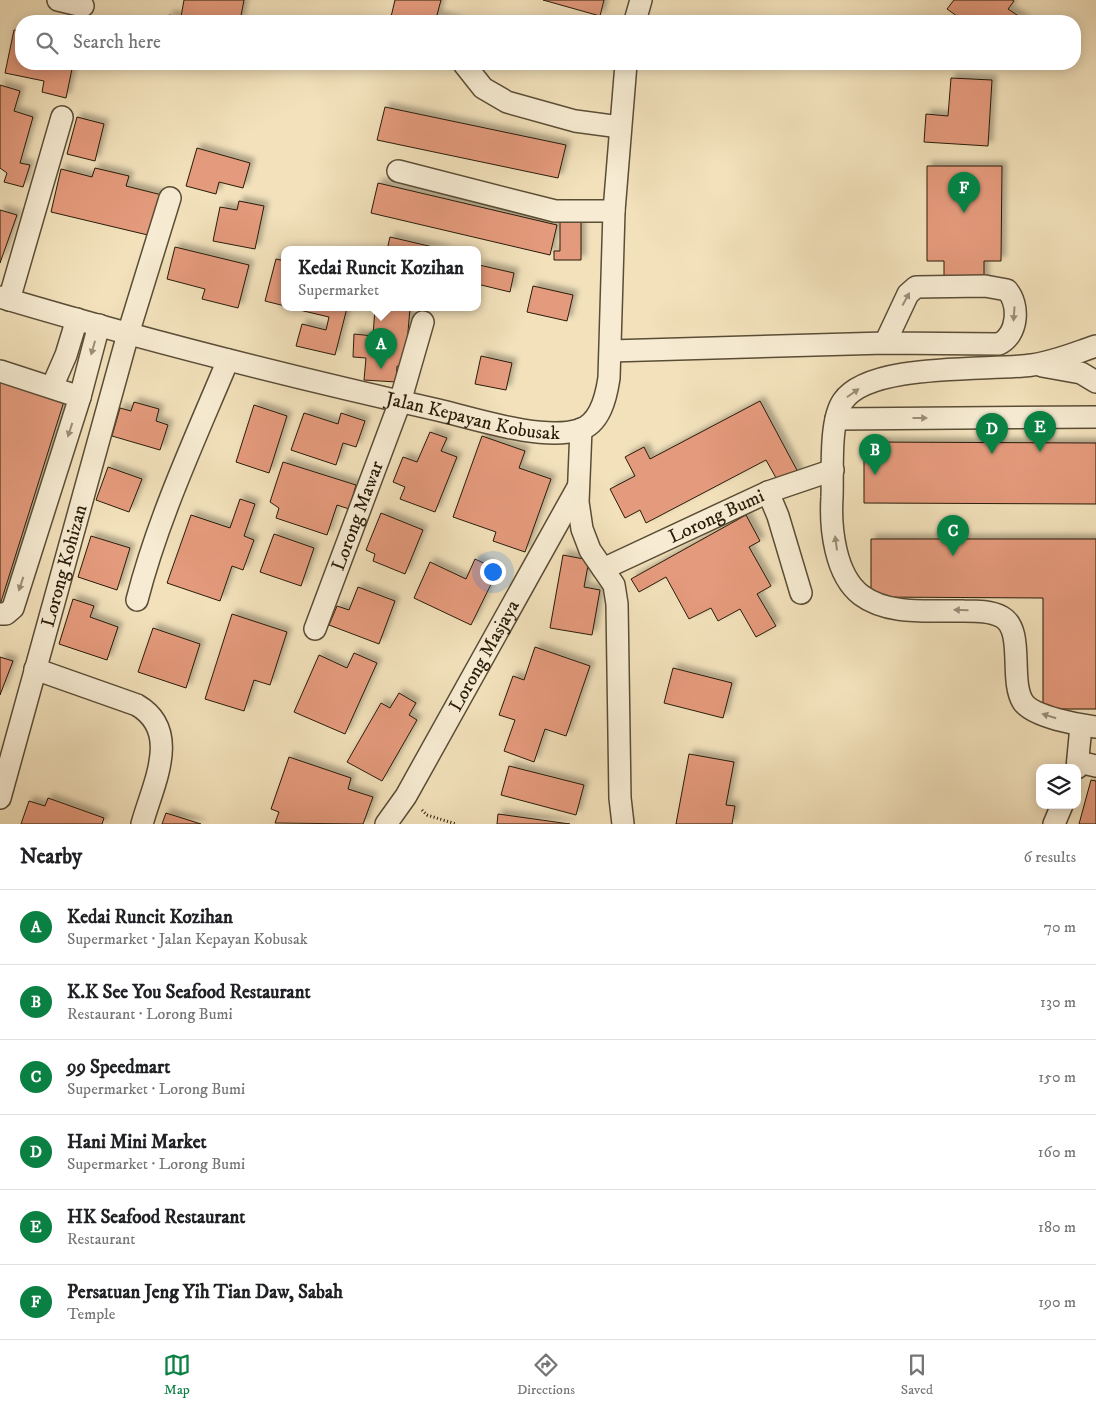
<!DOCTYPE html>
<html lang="en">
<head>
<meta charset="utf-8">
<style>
	body { margin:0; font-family:"IM FELL DW Pica",serif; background:#f2f2f2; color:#202124 }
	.controls { position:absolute; right:15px; bottom:15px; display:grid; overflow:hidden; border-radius:10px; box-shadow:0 2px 12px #0003 }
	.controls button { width:45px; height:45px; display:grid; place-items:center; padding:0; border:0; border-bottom:1px solid #e0e0e0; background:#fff; color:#202124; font:25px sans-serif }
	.you { position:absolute; left:492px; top:571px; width:18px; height:18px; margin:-12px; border:4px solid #fff; border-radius:50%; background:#1a73e8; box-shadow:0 0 0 8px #1a73e833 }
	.badge { display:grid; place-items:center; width:32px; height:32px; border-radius:50%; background:#0b8043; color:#fff; font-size:16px; font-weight:700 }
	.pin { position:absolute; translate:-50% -41px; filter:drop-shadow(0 1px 2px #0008) }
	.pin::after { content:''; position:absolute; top:26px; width:18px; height:15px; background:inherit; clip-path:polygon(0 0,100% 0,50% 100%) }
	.popup { position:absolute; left:281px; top:246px; width:200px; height:65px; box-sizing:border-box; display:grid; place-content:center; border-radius:10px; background:#fff; filter:drop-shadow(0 1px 4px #0005); font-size:16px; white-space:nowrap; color:#757577 }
	.popup b { font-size:19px; color:#202124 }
	.popup::after { content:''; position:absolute; left:50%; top:100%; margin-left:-10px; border:10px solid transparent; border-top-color:#fff }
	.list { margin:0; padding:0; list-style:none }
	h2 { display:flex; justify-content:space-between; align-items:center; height:65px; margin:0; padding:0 20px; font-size:21px }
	h2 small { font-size:16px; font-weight:400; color:#757577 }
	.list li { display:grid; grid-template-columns:32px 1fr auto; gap:15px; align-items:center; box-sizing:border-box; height:75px; padding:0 20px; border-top:1px solid #e0e0e0 }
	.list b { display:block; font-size:19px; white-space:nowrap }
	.list p { margin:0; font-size:16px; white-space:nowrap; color:#757577 }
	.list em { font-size:16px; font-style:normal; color:#757577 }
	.icon { flex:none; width:28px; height:28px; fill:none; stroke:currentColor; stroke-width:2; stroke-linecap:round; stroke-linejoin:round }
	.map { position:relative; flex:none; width:1096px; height:824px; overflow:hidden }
	.search { position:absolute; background:#fff; box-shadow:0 2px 12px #0003; left:15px; right:15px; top:15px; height:55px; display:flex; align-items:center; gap:12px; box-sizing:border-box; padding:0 18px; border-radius:20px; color:#757577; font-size:19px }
	.sheet { height:515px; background:#fff }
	nav { display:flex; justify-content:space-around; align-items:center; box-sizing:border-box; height:70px; border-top:1px solid #e0e0e0; background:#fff; font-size:14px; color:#757577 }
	nav a { display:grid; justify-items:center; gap:2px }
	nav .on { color:#0b8043 }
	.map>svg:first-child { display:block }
	.building { fill:#e49a7b; stroke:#281c0a; filter:url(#shadow) }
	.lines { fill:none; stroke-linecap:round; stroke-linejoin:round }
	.minor-casing { stroke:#5a4d36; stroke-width:24 }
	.path { stroke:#281c0a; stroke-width:3; stroke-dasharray:1 2.5; stroke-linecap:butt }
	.minor { stroke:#f7ecd3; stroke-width:21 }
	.oneway { fill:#9a8e79 }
	.labels { text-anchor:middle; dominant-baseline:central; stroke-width:4; stroke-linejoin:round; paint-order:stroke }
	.street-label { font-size:19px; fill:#281c0a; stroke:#f7ecd3 }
</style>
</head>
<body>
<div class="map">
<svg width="1096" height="824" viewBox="0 0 1096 824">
	<defs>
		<filter id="shadow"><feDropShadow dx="4.5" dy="-4.5" stdDeviation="2.5" flood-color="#0004"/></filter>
	</defs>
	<rect width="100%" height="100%" fill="#f2e1bb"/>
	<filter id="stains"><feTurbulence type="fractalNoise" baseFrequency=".004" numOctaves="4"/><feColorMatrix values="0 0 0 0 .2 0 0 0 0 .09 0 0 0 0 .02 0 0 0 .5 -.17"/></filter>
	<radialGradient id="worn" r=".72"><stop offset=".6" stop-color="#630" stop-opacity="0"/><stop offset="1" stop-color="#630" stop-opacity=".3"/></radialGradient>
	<path class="building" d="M184,0H244L240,21H168L169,15L181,17Z
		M395,0H441L437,15L459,21H390Z
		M543,0H604L600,16Z
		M954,0H1012L1014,1L1008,9L1026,21H964L947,9Z
		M14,30L21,31V64H73L66,98L42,92L44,81L5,73Z
		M951,78L992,80L988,146L924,142L926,114L948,116Z
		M0,85L20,91L14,111L33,117L20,163L30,165L23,187L4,182L7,173L0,168Z
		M385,107L566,145L558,178L377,140Z
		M77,117L104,124L95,161L67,154Z
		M197,148L250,163L243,188L219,182L216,194L186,186Z
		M927,166H1002L1001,261H984V283L944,282V261H927Z
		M95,168L129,176L126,186L162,195L152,236L51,212L61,169L92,177Z
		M378,183L557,225L550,255L371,213Z
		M239,201L264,206L255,249L213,241L220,207L237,210Z
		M0,210L17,215L0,263Z
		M560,221H581V260H554V251H560Z
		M390,237L446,250H387Z
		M175,247L249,265L238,308L202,299L205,289L167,279Z
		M276,259L285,261V306L265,301Z
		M479,265L514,273L510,292L477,284Z
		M533,286L573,295L567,321L527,312Z
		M291,308H347L335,355L296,346L302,324L326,330L329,317Z
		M375,308H410L405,367L397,366L396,382L364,380L366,358L353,357L354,334L373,336Z
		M481,356L512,363L506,390L475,384Z
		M0,378L65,398L0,605Z
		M760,401L799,474L780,485L766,460L646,523L640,510L625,518L610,489L635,476L625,457L644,447L650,459Z
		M134,402L159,409L156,421L168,425L160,450L112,436L120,408L131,411Z
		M254,405L287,416L269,473L236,462Z
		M304,413L338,424L341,413L365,421L356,447L343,443L336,465L291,450Z
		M430,432L447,438L441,451L457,457L435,512L400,499L405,487L393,482L403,457L417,462Z
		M482,436L525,451L519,468L551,479L525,552L493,541L496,532L453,517Z
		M864,442L1096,443V504L864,503Z
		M283,462L356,485L349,509L337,505L327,535L276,518L279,508L270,502Z
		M108,467L142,479L129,512L96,500Z
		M240,499L255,504L244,536L254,540L243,570L232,566L220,601L167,583L191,515L230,528Z
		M381,513L423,530L405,574L373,561L375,554L366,550Z
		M746,515L760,541L749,547L771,586L757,594L776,626L756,637L740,609L718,621L711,608L689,619L666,577L639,592L631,579Z
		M274,534L314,548L301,586L260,572Z
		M91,536L130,548L117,590L78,577Z
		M871,539H1096V709H1043V598L871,597Z
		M563,555L589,560L584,587L600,590L592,635L550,628Z
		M475,559L498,570L471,625L414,598L430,562L466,579Z
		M358,587L395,601L379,644L329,625L337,606L349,610Z
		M73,599L94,606L90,617L118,627L107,660L59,644Z
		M232,614L287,632L270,685L254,680L244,711L205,699Z
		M153,628L200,644L186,688L138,672Z
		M535,647L590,666L566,736L545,729L534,762L504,751L515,720L499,715L513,676L524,680Z
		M354,653L377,663L345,734L294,712L319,655L347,668Z
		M0,657L13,661L0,695Z
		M673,668L732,683L723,718L664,703Z
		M399,693L416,703L409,715L417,720L382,781L347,762L381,703L390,708Z
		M689,754L734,762L726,805L735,806L732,824H676Z
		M289,757L351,778L348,789L373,797L363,824L275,823L279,812L271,809Z
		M509,766L584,785L576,815L501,795Z
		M1091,780L1096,781V824H1079Z
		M48,798L104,818L102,824H21L29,801L45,806Z
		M166,813L201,824H162Z
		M498,814L570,824H497Z"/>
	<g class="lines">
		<defs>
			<g id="minor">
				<path d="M58,0L83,6"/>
				<path d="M635,21L641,0"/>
				<path d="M464,64L483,88L507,102L575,121L620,127"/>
				<path d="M398,171L555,211H614"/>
				<path id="s1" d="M0,297C144,340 291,377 438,410C476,419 542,441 579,430C600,424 606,398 609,378L614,211L626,64"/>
				<path d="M9,300L62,117"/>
				<path d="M1096,346C1075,353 1054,362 1032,365C989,371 870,362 843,401C829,421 833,472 832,497C830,528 835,575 861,595C889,616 931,610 964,611C977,611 991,611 1002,617C1025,630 1009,680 1023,702C1033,717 1079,725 1096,727"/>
				<path d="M611,351L885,343L999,344C1018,335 1020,305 1007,290L985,286L916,287L908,294L885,343"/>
				<path d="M1042,366L1081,373L1096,382"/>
				<path d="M0,371L80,397L13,608L6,614H0"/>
				<path d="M52,387L66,355L77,319"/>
				<path d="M80,397L99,325"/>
				<path d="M836,419L1096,417"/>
				<path d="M581,429L578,502L582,529L590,550L614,585L617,604L620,798L623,824"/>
				<path d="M768,492L778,516L801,593"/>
				<path id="s2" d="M603,569L768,492L833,470"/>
				<path d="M137,600C158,518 195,439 228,360"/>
				<path id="s3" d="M315,629L400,402L423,322"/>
				<path d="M35,669L137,705C182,731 153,784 142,824"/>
				<path d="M1079,762L1096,766"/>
				<path d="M1077,768L1081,726"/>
				<path id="s4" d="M0,798L128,334L170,198"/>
				<path id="s5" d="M386,824L406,796L578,487"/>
				<path d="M1054,824L1062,805"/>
			</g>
		</defs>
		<use href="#minor" class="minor-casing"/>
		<path class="path" d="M422,810L427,815L456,824"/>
		<use href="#minor" class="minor"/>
	</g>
	<defs><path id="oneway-solid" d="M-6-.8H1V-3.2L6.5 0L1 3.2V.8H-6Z" transform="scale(1.25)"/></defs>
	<g class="oneway">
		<use href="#oneway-solid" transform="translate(906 299) rotate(-61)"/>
		<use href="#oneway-solid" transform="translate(1014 314) rotate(94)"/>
		<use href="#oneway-solid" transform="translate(93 348) rotate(106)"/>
		<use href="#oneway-solid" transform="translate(853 393) rotate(-35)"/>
		<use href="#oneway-solid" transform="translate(920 418)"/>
		<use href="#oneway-solid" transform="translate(70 430) rotate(108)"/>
		<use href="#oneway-solid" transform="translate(836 543) rotate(-98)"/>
		<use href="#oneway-solid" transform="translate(21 584) rotate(108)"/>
		<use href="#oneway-solid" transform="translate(961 610) rotate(-179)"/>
		<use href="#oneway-solid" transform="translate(1049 716) rotate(-163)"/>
	</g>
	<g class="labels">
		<g class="street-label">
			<text stroke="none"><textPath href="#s1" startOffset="488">Jalan Kepayan Kobusak</textPath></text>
			<text stroke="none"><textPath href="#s3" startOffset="121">Lorong Mawar</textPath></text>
			<text stroke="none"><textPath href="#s2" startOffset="125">Lorong Bumi</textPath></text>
			<text stroke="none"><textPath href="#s4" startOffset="241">Lorong Kohizan</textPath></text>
			<text stroke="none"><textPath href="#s5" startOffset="195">Lorong Masjaya</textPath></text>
		</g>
	</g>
	<rect width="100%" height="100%" filter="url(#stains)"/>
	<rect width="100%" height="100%" fill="url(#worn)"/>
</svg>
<div class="controls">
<button><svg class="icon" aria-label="layers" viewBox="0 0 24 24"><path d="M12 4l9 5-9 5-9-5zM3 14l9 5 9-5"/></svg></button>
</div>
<div class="you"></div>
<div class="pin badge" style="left:381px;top:369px">A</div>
<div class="popup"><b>Kedai Runcit Kozihan</b>Supermarket</div>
<div class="pin badge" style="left:875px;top:475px">B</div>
<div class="pin badge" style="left:953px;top:556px">C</div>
<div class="pin badge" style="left:992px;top:454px">D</div>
<div class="pin badge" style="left:1040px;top:452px">E</div>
<div class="pin badge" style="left:964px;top:213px">F</div>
<div class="search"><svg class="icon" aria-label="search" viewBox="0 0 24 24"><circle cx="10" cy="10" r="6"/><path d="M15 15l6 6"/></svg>Search here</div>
</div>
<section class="sheet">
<h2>Nearby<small>6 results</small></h2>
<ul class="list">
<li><span class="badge">A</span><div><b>Kedai Runcit Kozihan</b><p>Supermarket · Jalan Kepayan Kobusak</p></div><em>70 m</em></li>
<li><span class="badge">B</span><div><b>K.K See You Seafood Restaurant</b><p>Restaurant · Lorong Bumi</p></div><em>130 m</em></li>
<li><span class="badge">C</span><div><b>99 Speedmart</b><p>Supermarket · Lorong Bumi</p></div><em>150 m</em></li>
<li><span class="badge">D</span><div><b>Hani Mini Market</b><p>Supermarket · Lorong Bumi</p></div><em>160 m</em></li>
<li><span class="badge">E</span><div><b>HK Seafood Restaurant</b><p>Restaurant</p></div><em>180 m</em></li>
<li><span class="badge">F</span><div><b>Persatuan Jeng Yih Tian Daw, Sabah</b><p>Temple</p></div><em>190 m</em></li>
</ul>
</section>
<nav>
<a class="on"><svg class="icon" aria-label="map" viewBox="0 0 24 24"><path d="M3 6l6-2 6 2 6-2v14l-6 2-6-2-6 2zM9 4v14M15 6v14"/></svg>Map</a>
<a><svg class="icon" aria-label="directions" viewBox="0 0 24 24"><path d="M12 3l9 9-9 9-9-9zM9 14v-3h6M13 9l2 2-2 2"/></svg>Directions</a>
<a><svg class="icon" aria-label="saved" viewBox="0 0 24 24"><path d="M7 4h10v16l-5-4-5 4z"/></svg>Saved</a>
</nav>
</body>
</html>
